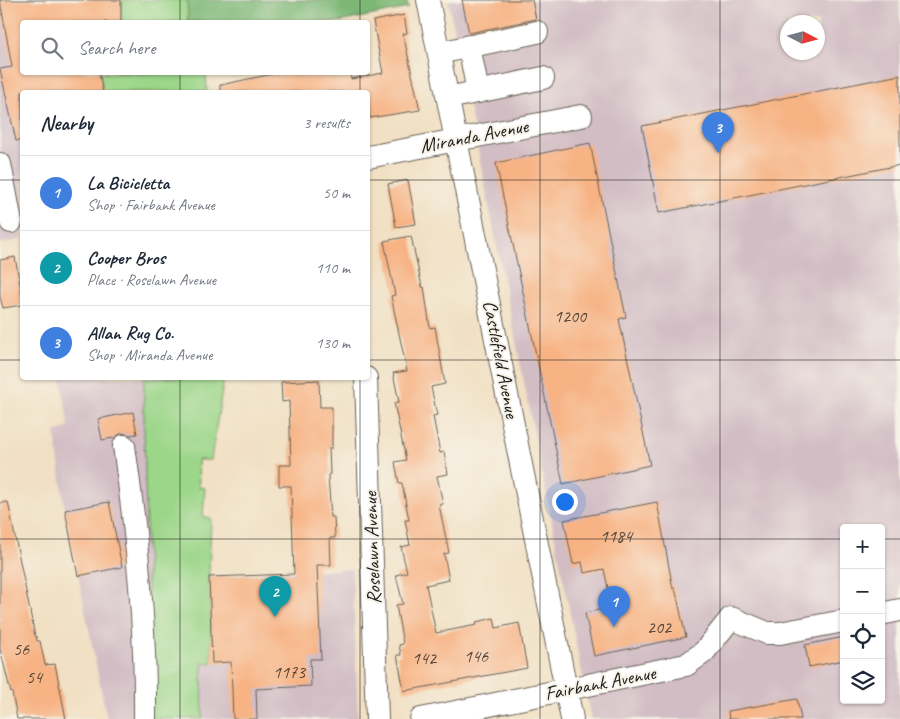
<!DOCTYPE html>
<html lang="en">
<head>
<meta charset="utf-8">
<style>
	body { margin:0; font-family:Caveat,sans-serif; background:#f2f2f3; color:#1f2937 }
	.controls { position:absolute; right:15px; bottom:15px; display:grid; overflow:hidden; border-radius:5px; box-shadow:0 1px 4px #0004 }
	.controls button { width:45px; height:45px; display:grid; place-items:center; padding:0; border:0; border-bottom:1px solid #e0e1e3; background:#fff; color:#1f2937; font:25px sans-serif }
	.compass { position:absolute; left:780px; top:15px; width:45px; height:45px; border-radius:50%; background:#fff; box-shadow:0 1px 4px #0004; rotate:96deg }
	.you { position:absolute; left:564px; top:501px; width:18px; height:18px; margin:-12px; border:4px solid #fff; border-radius:50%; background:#1a73e8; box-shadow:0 0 0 8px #1a73e833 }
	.badge { display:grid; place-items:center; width:32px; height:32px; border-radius:50%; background:#1a73e8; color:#fff; font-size:16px; font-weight:700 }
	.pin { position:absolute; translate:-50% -41px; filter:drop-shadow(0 1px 2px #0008) }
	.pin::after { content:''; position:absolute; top:26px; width:18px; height:15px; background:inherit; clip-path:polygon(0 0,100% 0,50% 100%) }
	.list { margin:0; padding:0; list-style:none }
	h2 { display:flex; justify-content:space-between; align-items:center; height:65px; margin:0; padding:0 20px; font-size:21px }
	h2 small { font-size:16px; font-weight:400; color:#747a83 }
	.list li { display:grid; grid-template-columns:32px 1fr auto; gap:15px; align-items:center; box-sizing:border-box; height:75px; padding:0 20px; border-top:1px solid #e0e1e3 }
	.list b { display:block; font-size:19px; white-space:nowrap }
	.list p { margin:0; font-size:16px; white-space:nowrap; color:#747a83 }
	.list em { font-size:16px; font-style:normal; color:#747a83 }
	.icon { flex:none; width:28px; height:28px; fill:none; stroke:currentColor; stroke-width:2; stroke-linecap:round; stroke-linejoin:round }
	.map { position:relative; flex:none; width:900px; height:719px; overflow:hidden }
	.search { position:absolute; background:#fff; box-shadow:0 1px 4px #0004; left:20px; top:20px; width:350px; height:55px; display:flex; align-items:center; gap:12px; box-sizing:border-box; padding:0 18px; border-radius:5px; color:#747a83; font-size:19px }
	.panel { position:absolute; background:#fff; box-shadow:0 1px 4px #0004; left:20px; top:90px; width:350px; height:290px; border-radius:5px }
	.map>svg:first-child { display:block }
	.industrial { fill:#d2bdc5; fill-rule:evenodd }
	.green { fill:#9bd689; stroke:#5c7952 }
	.forest { fill:#7cb775; stroke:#4c6a48 }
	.building { fill:#f7b384 }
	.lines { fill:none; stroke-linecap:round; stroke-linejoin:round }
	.minor-casing { stroke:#676156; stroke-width:24 }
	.minor { stroke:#fff; stroke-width:22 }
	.grid { fill:none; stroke:#1c1c1c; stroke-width:1; stroke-opacity:0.55 }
	.labels { text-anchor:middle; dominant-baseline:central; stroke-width:4; stroke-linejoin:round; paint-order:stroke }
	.number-label { font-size:18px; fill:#534236 }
	.street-label { font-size:20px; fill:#1c1c1c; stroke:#f7f3e8 }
</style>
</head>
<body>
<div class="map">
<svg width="900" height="719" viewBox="0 0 900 719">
	<rect width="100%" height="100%" fill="#f7f3e8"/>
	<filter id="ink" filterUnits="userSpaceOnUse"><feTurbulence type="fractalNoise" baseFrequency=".02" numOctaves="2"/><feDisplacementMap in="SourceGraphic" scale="10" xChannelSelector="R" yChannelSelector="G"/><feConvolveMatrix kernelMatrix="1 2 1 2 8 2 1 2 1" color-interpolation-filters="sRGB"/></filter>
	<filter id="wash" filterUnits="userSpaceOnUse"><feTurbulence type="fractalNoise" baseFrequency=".0096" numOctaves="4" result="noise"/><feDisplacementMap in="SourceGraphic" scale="20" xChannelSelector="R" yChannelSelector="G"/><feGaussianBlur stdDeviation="1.12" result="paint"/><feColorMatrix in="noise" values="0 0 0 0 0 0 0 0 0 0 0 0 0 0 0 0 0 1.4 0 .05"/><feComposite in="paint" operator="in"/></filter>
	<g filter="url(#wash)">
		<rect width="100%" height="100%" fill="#f1e0c3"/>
		<path class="industrial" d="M0,0H121V22H22V72L99,73L103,92H22V239L0,244Z
			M448,0H900V719H591ZM788,22H818V52H788ZM844,528H881V700H844Z
			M61,378H144V429L150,719H107L65,510L55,432L69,427Z
			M352,569L358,719H203L202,663H212L209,577Z"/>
		<path class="green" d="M121,0H203L204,22H121Z
			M99,73H206L207,92H103Z
			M144,378H224L211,460H198L199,487L205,488L203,517L211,518L209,577L212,663H202L203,719H150L144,429Z"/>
		<path class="forest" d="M187,0H407L408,8L339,22H188Z"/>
		<g id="blocks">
			<path class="building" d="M0,0H121V22H22V72H99L103,92H22V140L16,141L0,69L12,67Z
				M462,0H532L536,19L469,33Z
				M404,15L407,33L403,34L420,110L370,118L368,92H220V85L282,72H350L351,79L383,73L373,21Z
				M900,75V165L659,213L642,126Z
				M590,143L626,317L619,319L650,465L563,484L496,163Z
				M408,180L416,224L396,227L388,184Z
				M411,236L422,287H424L430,328L435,327L445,384L431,387L437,415L433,416L440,453L444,452L448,474L437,476L443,504L439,505L449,553L444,554L449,580L426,585L436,633L477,625L476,622L494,618L496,628L519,623L527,668L404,691L397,655H401L399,645L403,644L396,605L403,604L396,575L407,572L401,547L410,545L405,520H409L402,483H399L395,462L406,460L394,403L399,402L393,373L407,371L391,296L395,295L384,241Z
				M15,257L22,295V305L3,308L0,297V260Z
				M319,380L320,407H332V448H329L330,474L328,475L331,517H334L335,538H330L331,565H317L321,659H310L311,686L256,689L257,719H233L231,662L212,663L209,577L294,574L291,486H279V465H291L289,401L282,402L281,382Z
				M133,412L137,434L130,435L122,433L114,438L102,440L98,419Z
				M8,502L35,636H36L37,641H40L45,665L55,664L66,719H17L12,692L11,693L0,649V503Z
				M109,502L122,567L78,576L65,510Z
				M657,502L673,589L675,588L686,637L594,656L585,613L612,607L604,569L584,573L582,562L573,564L564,520Z
				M844,637V660L809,667L805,645Z
				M797,699L801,719H729L728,711Z"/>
		</g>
	</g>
	<g filter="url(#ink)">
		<use href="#blocks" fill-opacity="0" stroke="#676156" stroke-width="1"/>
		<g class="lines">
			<defs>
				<path id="minor" d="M428,0L572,719
					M469,46L478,92
					M439,53L537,32
					M448,98L543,78
					M368,157L581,116
					M0,164L11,222
					M366,378L377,719
					M124,446C137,536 146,628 145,719
					M881,614L900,610
					M421,719L686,665L704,652L731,618L767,633H780L844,621"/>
			</defs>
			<use href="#minor" class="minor-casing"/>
			<use href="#minor" class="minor"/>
		</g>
	</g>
	<path class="grid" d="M180,0V22M360,0V22M540,0V719M720,0V719M180,72V92M360,72V92M0,180H22M368,180H900M0,360H22M368,360H900M180,378V719M360,378V719M0,539H844M881,539H900"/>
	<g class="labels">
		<g class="number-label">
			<text x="570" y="316">1200</text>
			<text x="616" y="536">1184</text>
			<text x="659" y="627">202</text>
			<text x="21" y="649">56</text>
			<text x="476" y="656">146</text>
			<text x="424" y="658">142</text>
			<text x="289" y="672">1173</text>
			<text x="34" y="677">54</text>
		</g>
		<g class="street-label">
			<text transform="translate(474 136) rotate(-11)">Miranda Avenue</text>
			<text transform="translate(501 359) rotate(79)">Castlefield Avenue</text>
			<text transform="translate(372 548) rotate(-92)">Roselawn Avenue</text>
			<text transform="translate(600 683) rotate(-11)">Fairbank Avenue</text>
		</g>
	</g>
</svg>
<div class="controls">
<button>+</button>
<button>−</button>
<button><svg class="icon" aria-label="locate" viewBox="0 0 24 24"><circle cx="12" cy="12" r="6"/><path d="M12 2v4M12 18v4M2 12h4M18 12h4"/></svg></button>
<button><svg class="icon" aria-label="layers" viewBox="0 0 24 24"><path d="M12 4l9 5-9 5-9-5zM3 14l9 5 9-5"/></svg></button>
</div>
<svg class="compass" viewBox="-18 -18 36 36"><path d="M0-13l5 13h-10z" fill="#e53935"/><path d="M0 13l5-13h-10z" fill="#747a83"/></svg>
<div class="you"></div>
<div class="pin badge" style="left:614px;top:627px;background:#3f7fe0">1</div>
<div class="pin badge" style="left:275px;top:617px;background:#0f9aa8">2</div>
<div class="pin badge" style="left:718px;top:153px;background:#3f7fe0">3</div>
<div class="search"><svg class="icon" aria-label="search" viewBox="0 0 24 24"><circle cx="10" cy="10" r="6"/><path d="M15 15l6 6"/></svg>Search here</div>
<section class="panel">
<h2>Nearby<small>3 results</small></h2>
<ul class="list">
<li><span class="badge" style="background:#3f7fe0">1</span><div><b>La Bicicletta</b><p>Shop · Fairbank Avenue</p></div><em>50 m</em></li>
<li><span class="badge" style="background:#0f9aa8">2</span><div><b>Cooper Bros</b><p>Place · Roselawn Avenue</p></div><em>110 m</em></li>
<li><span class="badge" style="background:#3f7fe0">3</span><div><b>Allan Rug Co.</b><p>Shop · Miranda Avenue</p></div><em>130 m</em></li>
</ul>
</section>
</div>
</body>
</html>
